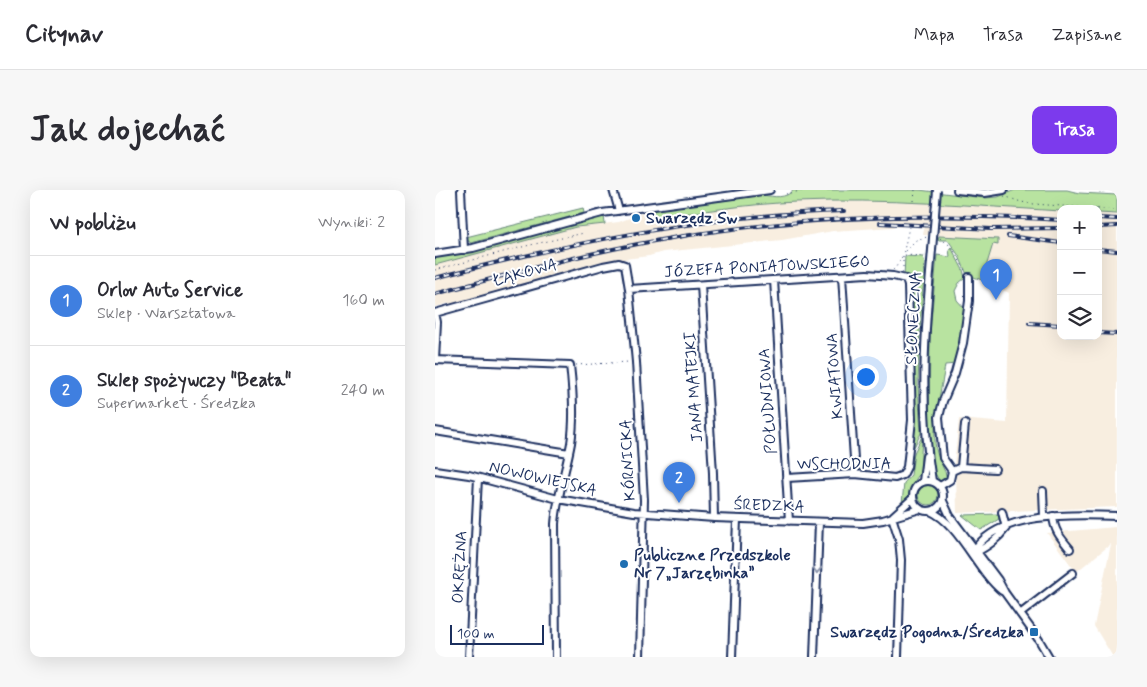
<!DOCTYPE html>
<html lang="pl">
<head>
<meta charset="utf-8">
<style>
	body { margin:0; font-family:Mynerve,sans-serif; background:#f7f7f7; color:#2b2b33 }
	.controls { position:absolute; right:15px; top:15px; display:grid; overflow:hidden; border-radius:10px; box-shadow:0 5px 20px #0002 }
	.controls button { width:45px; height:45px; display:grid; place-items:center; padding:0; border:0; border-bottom:1px solid #e1e1e2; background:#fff; color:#2b2b33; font:25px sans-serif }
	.scale { position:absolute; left:15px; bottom:12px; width:94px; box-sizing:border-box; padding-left:5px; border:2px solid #1b2f5e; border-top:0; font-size:14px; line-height:18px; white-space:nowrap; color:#1b2f5e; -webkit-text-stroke:4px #fff; paint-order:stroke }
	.you { position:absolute; left:430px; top:186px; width:18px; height:18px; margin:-12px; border:4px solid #fff; border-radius:50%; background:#1a73e8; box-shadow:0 0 0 8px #1a73e833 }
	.badge { display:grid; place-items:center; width:32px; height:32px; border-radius:50%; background:#7c3aed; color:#fff; font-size:16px; font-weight:700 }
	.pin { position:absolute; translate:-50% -41px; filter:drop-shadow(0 1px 2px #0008) }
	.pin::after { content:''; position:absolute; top:26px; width:18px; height:15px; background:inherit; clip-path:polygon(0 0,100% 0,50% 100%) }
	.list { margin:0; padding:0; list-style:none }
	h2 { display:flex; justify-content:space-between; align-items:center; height:65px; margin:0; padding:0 20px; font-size:21px }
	h2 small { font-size:16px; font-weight:400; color:#7c7c81 }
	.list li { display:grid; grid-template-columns:32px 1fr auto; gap:15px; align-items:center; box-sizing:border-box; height:90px; padding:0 20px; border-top:1px solid #e1e1e2 }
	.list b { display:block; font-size:19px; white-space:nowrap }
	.list p { margin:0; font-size:16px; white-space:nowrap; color:#7c7c81 }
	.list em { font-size:16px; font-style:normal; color:#7c7c81 }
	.icon { flex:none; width:28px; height:28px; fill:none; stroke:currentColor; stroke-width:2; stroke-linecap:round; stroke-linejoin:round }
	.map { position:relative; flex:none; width:682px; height:467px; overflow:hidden; border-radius:10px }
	header { display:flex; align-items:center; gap:30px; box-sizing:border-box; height:70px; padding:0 25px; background:#fff; border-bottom:1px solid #e1e1e2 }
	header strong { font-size:24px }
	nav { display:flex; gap:28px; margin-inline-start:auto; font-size:18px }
	.intro { display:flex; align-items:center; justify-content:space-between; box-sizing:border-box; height:120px; padding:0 30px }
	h1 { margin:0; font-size:35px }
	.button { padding:12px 22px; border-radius:10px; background:#7c3aed; color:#fff; font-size:18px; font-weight:700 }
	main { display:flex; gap:30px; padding:0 30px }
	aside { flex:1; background:#fff; border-radius:10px; box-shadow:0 5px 20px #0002 }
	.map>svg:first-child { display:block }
	.built { fill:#f8eee0 }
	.green { fill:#b8e3a0; stroke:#6a897f }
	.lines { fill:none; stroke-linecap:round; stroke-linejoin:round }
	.minor-casing { stroke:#1b2f5e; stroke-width:10 }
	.path { stroke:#1b2f5e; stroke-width:1; stroke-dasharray:1 4; stroke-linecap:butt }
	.minor { stroke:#fff; stroke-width:6 }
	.rail-casing { stroke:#1b2f5e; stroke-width:4 }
	.rail { stroke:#fff; stroke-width:2; stroke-dasharray:5.5; stroke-linecap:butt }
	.minor-bridge-casing { stroke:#1b2f5e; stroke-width:10; stroke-linecap:butt }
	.minor-bridge { stroke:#fff; stroke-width:6 }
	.oneway { stroke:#8d97ae }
	.poi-dot { fill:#1f6fb2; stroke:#fff; stroke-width:2 }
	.labels { text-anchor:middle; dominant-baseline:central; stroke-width:4; stroke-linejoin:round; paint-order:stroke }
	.poi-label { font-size:16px; font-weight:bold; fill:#1b2f5e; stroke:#fff; text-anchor:start }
	.street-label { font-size:16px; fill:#1b2f5e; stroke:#fff }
</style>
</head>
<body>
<header>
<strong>Citynav</strong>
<nav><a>Mapa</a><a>Trasa</a><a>Zapisane</a></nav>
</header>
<div class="intro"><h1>Jak dojechać</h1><a class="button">Trasa</a></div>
<main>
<aside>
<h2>W pobliżu<small>Wyniki: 2</small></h2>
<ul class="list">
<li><span class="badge" style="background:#3f7fe0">1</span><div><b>Orlov Auto Service</b><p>Sklep · Warsztatowa</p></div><em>160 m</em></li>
<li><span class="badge" style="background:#3f7fe0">2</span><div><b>Sklep spożywczy &quot;Beata&quot;</b><p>Supermarket · Średzka</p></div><em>240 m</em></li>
</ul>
</aside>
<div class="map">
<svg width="682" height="467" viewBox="0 0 682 467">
	<rect width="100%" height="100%" fill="#fff"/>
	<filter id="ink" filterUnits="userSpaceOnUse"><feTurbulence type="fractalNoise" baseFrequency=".02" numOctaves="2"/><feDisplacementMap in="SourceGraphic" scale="10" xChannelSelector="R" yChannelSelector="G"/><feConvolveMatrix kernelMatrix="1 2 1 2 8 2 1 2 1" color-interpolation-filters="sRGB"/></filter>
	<g filter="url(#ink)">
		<path class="built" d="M408,11L492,13L626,21V146H663V23L682,24V317L522,323L521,283H518L524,229L572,233L574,103L547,90L558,53L562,55L563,49L488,45L489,38L474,36L398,41L347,50L228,62L214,66L182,70L53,103L19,115L14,113L0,117V75L34,65L141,37L184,32L197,27V26L208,23L210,30L297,17L361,12Z
			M681,337L682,338V467H678L659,436L676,354L641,382L612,343Z"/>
		<path class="green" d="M359,0H484L549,8L563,7L580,0H632L644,3L682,5V24L663,23V19H626V21C538,16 449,8 361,12C312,14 263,22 214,29L211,21L328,5C340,7 350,9 359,0Z
			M148,18L149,23L36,53L33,51L31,47Z
			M169,26L170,34L141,37L0,75V67L34,62Z
			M504,46L563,49V55L558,54L547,90L536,86L533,87L524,66L513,50H503Z
			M516,57L528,80L530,88L524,93L520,101L522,110L530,119L521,174L510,175C507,199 495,240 502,263C504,272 510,279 512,288L507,292L504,290L499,282L494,238L495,143L502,65L515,67L514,59Z
			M470,66L488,67L490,73L485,139L483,194L486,243L476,263L473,96L469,87Z
			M487,246L485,283L477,295L473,307L467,314L469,293L476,285L479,263Z
			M483 305a10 10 0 1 1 20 0a10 10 0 1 1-20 0Z
			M564,324V329L546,340L527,325Z"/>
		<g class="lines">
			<defs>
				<path id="minor" d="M26,0L29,60
					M178,0L184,21
					M522,0L550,3L569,0
					M497,60C490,137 484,214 497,291
					M0,64L38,58L167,23L335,0
					M407,86L420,284
					M339,90L354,331
					M266,95L278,283L279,328
					M194,99L432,84L458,86L471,89L473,96L477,230L472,277L468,285L460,288L420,284L352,288
					M0,123L168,76L184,73L190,75L194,99L201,172L209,310L205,467
					M0,123L2,132L0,170
					M0,170L135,175C138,201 140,227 136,253C131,280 122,306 120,334L121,467
					M0,241L134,263
					M526,277L530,234
					M0,280L34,285L123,309L199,322L279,328L428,333L448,330L485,319
					M517,281L526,277L560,279
					M478 306a15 15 0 1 1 30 0a15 15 0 1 1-30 0Z
					M488,291L491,266
					M505,296L515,290L517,281L508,268L504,227L508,211L520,183L528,153L534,111V87
					M608,301L609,327
					M508,311L515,326L563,390L570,403L604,450L614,467
					M495,321C524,333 542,381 567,401
					M567,322L571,338
					M458,326L478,308
					M618,326C619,341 626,348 635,359
					M457,327L464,349L466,370L463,467
					M540,363C553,356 562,350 571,338
					M537,364C559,321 640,324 682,326
					M585,424L638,383
					M34,467L43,288
					M297,467L302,329
					M379,467L384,332"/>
			</defs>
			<use href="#minor" class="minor-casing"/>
			<path class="path" d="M351,4L371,0
				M569,6L586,12L599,14L682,20
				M479,11L480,0
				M505,48L517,57L531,82
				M470,61L481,50L492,47
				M0,80L91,56L149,43
				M458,80L461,77L468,65L490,66
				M468,82V65L474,37
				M141,175L194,172"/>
			<use href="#minor" class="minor"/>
			<defs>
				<path id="rail" d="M663,28L682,29
					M445,33L556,39L626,38
					M663,37L682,36
					M573,46L626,53
					M663,59L682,61
					M0,88C134,53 269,25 409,21
					M0,104C75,84 149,63 225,50C359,26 490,22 626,30
					M594,133L626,135
					M663,143L682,144"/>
			</defs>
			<use href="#rail" class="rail-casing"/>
			<use href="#rail" class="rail"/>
			<defs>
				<path id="minor-bridge" d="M497,60L502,0"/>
			</defs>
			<use href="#minor-bridge" class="minor-bridge-casing"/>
			<use href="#minor-bridge" class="minor-bridge"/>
		</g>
		<defs><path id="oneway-chevron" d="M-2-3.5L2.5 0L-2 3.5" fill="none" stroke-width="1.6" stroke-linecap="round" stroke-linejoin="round" transform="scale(1.25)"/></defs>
		<use class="oneway" href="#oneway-chevron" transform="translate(382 380) rotate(92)"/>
	</g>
	<g class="poi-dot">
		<circle cx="201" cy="28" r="5"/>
		<circle cx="189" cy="374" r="5"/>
		<rect x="594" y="437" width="10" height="10" rx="2.5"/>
	</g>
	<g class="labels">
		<g class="poi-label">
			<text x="211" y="28">Swarzędz Sw</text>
			<text x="199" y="365">Publiczne Przedszkole<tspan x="199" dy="18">Nr 7„Jarzębinka”</tspan></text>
			<text x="589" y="442" text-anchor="end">Swarzędz Pogodna/Średzka</text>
		</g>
		<g class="street-label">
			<text transform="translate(332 77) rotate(-3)">JÓZEFA PONIATOWSKIEGO</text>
			<text transform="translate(90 83) rotate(-15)">ŁĄKOWA</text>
			<text transform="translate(479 128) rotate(-87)">SŁONECZNA</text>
			<text transform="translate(400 186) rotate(-94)">KWIATOWA</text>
			<text transform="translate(259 197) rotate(-94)">JANA MATEJKI</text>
			<text transform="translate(333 211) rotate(-94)">POŁUDNIOWA</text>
			<text transform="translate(193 270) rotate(-93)">KÓRNICKA</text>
			<text x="409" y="274">WSCHODNIA</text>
			<text transform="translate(108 289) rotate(13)">NOWOWIEJSKA</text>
			<text transform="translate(334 316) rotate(2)">ŚREDZKA</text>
			<text transform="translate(25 377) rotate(-87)">OKRĘŻNA</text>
		</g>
	</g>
</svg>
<div class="controls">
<button>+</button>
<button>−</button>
<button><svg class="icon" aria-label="layers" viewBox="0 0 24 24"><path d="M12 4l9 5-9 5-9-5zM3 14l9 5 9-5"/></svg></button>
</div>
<div class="scale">100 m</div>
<div class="you"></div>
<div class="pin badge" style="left:561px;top:110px;background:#3f7fe0">1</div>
<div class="pin badge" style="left:244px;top:313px;background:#3f7fe0">2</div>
</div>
</main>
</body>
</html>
